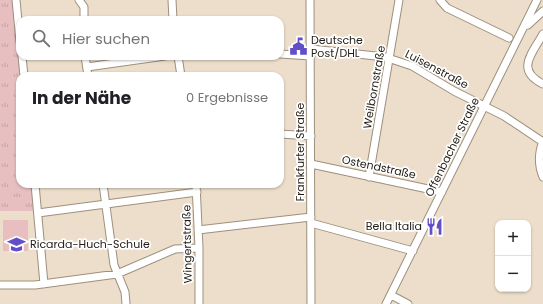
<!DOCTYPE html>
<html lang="de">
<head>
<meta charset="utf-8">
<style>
	body { margin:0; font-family:Poppins,sans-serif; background:#f6f6f6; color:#202124 }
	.controls { position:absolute; right:12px; bottom:12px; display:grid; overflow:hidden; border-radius:8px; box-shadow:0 1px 3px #0004 }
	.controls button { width:36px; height:36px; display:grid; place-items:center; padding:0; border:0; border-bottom:1px solid #e0e0e0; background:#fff; color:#202124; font:20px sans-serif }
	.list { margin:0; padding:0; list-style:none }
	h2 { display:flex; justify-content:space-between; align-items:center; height:52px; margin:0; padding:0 16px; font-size:17px }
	h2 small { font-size:13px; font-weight:400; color:#757577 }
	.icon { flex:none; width:22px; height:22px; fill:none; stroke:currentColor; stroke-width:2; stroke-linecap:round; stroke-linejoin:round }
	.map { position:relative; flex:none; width:543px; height:304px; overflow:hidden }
	.search { position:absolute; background:#fff; box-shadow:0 1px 3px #0004; left:16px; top:16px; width:268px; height:44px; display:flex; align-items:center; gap:10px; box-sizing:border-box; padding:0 14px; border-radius:12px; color:#757577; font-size:15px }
	.panel { position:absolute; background:#fff; box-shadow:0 1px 3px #0004; left:16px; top:72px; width:268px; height:116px; border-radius:12px }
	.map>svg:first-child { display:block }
	.park { fill:url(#park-tufts) }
	.garden { fill:#e7bfc0 }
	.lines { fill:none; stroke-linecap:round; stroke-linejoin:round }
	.minor-casing { stroke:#9d907d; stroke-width:9 }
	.minor { stroke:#fff; stroke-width:7 }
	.labels { text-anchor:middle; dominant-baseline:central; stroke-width:3.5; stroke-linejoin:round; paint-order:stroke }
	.poi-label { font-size:11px; fill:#221d16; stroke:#fff; text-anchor:start }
	.street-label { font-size:11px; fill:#221d16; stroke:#fff }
</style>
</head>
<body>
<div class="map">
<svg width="543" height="304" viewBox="0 0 543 304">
	<defs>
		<pattern id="park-tufts" width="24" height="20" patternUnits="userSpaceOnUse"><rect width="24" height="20" fill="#e7bfc0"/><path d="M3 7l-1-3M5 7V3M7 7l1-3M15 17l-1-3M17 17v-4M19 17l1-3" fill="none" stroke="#c6a4a4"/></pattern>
	</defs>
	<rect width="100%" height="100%" fill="#ecdeca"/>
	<path class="park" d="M0,0H13L21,76L20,184H31L34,211H0Z"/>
	<path class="garden" d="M3,220H28V251H3Z"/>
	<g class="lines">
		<defs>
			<path id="minor" d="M16,0L20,42
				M79,0L84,7V20
				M172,0L173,20
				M310,0L311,304
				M440,0L447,8L509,38
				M528,25L543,11
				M543,34C532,54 515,70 543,84
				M311,49L385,57L412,66L454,91L504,116L543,142
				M280,54L311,56
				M22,56L24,76
				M85,56L88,76
				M178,56L181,76
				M87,67L165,56
				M280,134L311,136
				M543,141C538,154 538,165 543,177
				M311,164L442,192
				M369,177L399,0
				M35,184L44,284
				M103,184L114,265L125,292L126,304
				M196,184L199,248V304
				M38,213L197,192
				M311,223L413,251
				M198,230L311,217
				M0,285H35L117,274L175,249L199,248
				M391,295L408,304
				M386,304L537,0"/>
		</defs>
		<use href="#minor" class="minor-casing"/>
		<use href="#minor" class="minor"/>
	</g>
	<defs>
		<symbol id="civic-bare" viewBox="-9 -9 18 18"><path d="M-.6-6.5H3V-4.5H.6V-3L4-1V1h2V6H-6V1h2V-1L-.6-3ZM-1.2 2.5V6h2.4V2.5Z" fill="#624fc8" stroke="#fff" stroke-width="2.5" paint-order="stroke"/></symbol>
		<symbol id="restaurant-bare" viewBox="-9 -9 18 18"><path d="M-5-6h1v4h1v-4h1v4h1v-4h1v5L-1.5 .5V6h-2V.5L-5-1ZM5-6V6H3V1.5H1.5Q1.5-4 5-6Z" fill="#624fc8" stroke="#fff" stroke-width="2.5" paint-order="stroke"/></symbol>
		<symbol id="school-bare" viewBox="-9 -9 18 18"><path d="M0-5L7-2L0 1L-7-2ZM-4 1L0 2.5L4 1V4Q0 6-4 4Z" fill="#624fc8" stroke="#fff" stroke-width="2.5" paint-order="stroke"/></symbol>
	</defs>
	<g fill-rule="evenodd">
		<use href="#civic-bare" x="286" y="34" width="25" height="25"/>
		<use href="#restaurant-bare" x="422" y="214" width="25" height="25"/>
		<use href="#school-bare" x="4" y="232" width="25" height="25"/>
	</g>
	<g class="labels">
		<g class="poi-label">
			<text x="311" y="40">Deutsche<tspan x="311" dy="13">Post/DHL</tspan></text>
			<text x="422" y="226" text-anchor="end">Bella Italia</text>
			<text x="30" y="244">Ricarda-Huch-Schule</text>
		</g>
		<g class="street-label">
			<text transform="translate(437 69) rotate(28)">Luisenstraße</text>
			<text transform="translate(374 87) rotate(-80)">Weilbornstraße</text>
			<text transform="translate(452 147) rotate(-64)">Offenbacher Straße</text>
			<text transform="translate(300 152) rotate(-90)">Frankfurter Straße</text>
			<text transform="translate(379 167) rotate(12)">Ostendstraße</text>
			<text transform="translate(187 244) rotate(-91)">Wingertstraße</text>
		</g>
	</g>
</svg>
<div class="controls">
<button>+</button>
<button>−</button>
</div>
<div class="search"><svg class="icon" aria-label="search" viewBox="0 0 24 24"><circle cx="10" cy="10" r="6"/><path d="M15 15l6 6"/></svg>Hier suchen</div>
<section class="panel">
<h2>In der Nähe<small>0 Ergebnisse</small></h2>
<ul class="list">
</ul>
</section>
</div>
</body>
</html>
